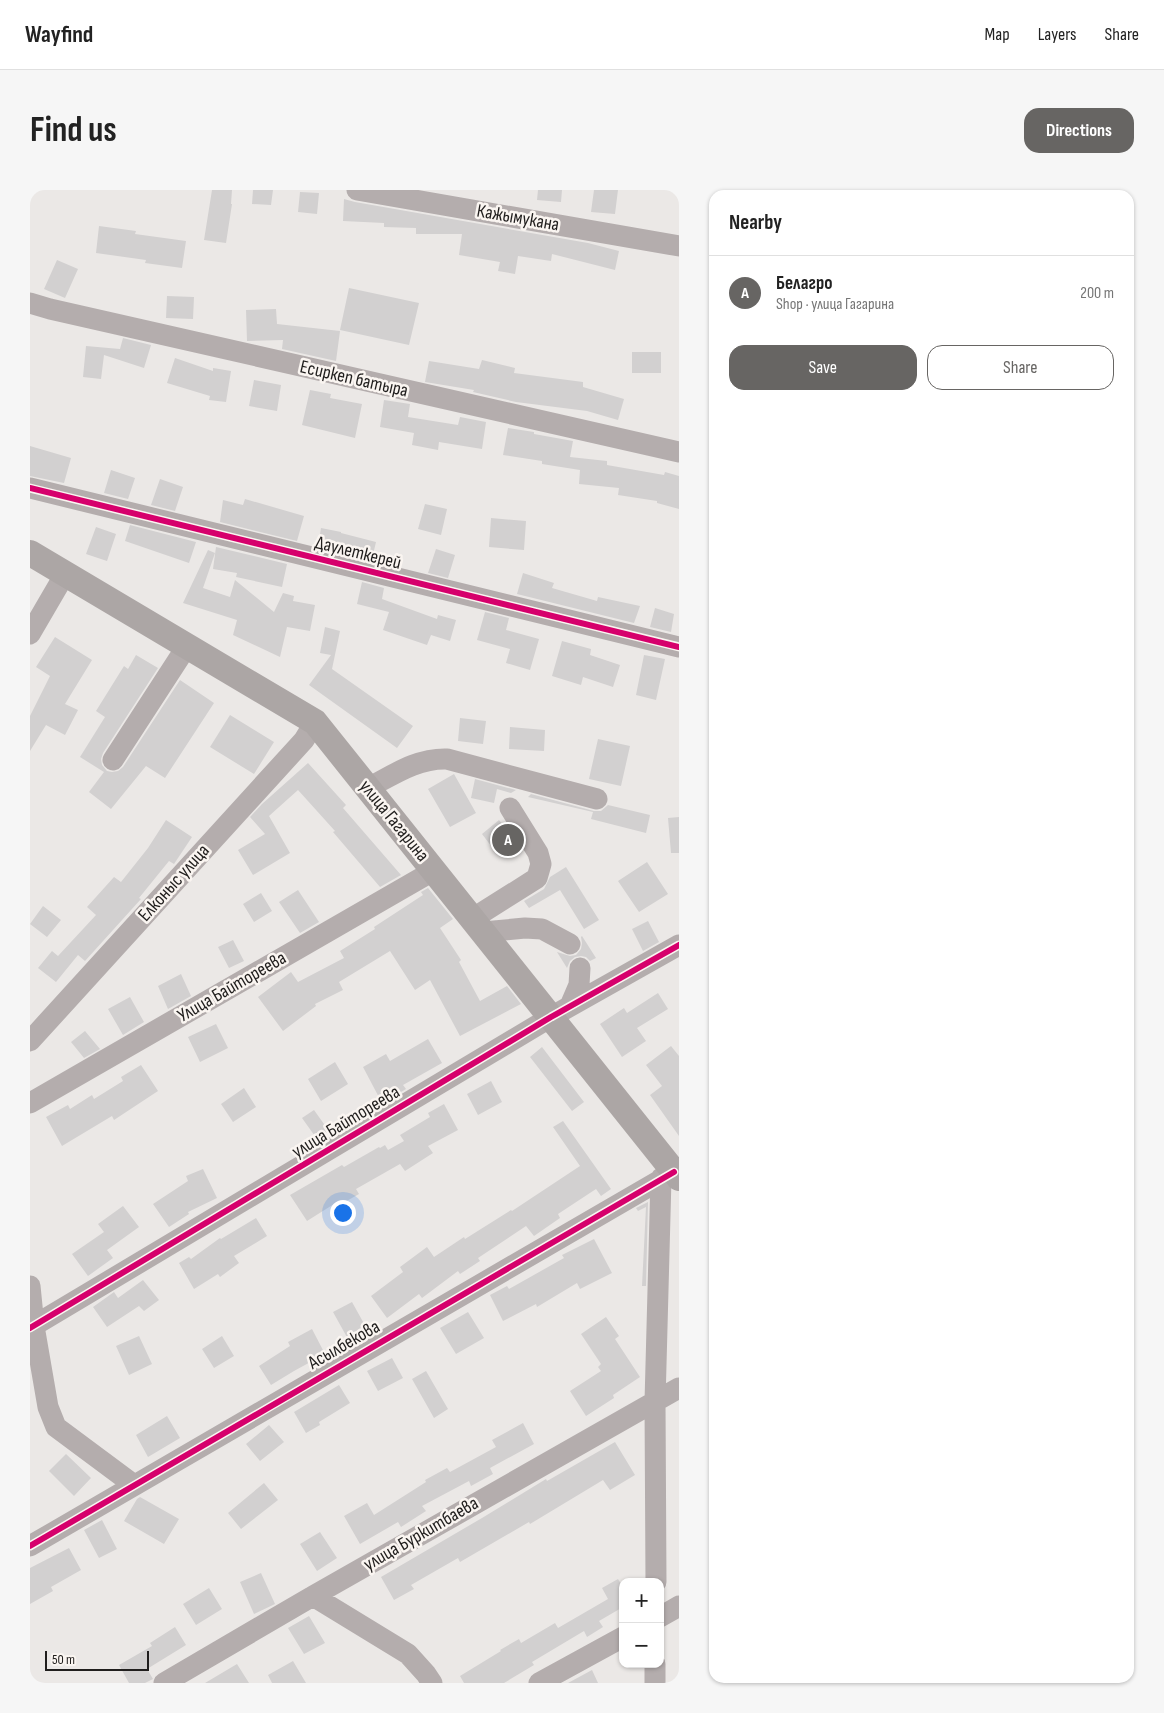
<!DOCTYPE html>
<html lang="en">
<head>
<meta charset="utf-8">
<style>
	body { margin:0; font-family:"Sofia Sans Condensed",sans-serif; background:#f6f6f6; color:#222 }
	.controls { position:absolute; right:15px; bottom:15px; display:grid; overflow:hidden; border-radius:10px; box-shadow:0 1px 4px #0004 }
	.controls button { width:45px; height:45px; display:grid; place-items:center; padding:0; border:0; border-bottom:1px solid #e0e0e0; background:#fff; color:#222; font:25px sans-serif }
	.scale { position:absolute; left:15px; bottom:12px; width:104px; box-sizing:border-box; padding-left:5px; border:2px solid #201e1d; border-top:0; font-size:14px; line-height:18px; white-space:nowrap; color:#201e1d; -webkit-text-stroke:4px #faf5f1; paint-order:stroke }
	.you { position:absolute; left:312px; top:1022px; width:18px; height:18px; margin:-12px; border:4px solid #fff; border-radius:50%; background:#1a73e8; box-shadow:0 0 0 8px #1a73e833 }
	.badge { display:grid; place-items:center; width:32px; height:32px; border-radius:50%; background:#676563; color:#fff; font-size:16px; font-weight:700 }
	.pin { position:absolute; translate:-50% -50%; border:2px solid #fff; box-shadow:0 1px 5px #0006 }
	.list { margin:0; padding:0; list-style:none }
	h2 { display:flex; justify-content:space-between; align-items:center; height:65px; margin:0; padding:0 20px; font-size:21px }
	h2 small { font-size:16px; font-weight:400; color:#767676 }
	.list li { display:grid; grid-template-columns:32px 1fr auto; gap:15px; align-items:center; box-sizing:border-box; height:75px; padding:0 20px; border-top:1px solid #e0e0e0 }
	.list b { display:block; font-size:19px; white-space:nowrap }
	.list p { margin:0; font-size:16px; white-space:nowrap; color:#767676 }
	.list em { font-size:16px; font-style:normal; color:#767676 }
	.actions { display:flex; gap:10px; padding:15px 20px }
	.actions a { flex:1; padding:11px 0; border:1px solid #676563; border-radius:15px; text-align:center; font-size:18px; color:#676563 }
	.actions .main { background:#676563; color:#fff }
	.map { position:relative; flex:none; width:649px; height:1493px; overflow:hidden; border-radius:15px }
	header { display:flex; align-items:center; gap:30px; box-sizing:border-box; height:70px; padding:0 25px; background:#fff; border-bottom:1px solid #e0e0e0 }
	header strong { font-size:24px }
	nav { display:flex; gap:28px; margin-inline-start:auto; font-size:18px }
	.intro { display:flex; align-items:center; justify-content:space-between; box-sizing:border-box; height:120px; padding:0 30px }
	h1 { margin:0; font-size:35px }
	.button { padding:12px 22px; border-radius:15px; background:#676563; color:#fff; font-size:18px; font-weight:700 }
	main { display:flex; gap:30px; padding:0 30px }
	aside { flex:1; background:#fff; border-radius:15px; box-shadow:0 1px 4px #0004 }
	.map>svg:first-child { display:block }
	.building { fill:#d2d0d0 }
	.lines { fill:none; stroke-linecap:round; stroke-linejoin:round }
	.minor { stroke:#b4adad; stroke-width:21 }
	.major { stroke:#aca6a5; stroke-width:26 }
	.cycleway-casing { stroke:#faf5f1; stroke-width:9 }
	.cycleway { stroke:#d6006c; stroke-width:6 }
	.labels { text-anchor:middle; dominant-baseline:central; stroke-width:5; stroke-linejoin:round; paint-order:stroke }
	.street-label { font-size:19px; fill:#201e1d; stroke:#faf5f1 }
</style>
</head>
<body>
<header>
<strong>Wayfind</strong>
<nav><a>Map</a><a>Layers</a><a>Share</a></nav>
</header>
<div class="intro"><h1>Find us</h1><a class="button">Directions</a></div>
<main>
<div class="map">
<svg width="649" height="1493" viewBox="0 0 649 1493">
	<rect width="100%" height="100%" fill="#ebe8e6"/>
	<path class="building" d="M182,0H202L201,14H202L196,53L174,50Z
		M223,0H243L241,15L222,14Z
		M508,0H532L531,12L507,10Z
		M564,0H588L585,24L561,22Z
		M270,2L289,3L287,24L268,22Z
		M314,9L325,12L558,53L589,61L585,80L522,64L521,71L488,66L485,84L468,81L470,72L429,65L432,44H386V38L354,37V33L313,31Z
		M69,36L106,41L105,44L156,51L152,78L115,73L116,70L66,63Z
		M27,70L48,79L35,108L14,99Z
		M319,98L389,113L379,155L310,140Z
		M137,106L164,107L163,129L136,128Z
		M246,119L247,134L310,141L306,171L252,159L253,150L217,151L216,120Z
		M93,148L121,155L114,178L74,165L71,189L53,187L56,156L90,159Z
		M602,162H631V183H602Z
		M145,168L183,181V178L201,181L196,212L179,210L180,206L137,193Z
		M452,170L485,178L484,183L553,192V197L594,209L588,230L557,221L486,212L443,202L444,200L395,192L399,171L449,179Z
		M224,190L251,195L247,221L219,216Z
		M280,200L301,204L300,208L332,214L325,248L272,235Z
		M354,210L380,214L378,227L428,235L430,227L456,232L452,259L409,252L408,260L382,255L384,243L350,237Z
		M478,238L504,242V244L543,251L540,267L577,271V275L634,285L635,282L649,286V319L627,313V311L588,305L589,298L549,294L550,280L512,274V271L473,265Z
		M0,256L41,268L34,293L0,286Z
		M81,280L105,288L98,309L74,303Z
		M130,289L153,297L145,321L121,315Z
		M215,309L274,326L267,351L190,332L193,310L213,315Z
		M395,314L417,319L411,345L388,339Z
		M461,328L496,331L494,360L459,357Z
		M100,335L166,352L159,373L95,351Z
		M66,337L86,344L77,371L56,364Z
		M291,338L311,342V343L346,352L342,369L288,356Z
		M186,357L257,374L252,397L206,387L207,383L183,379Z
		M406,359L425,365L418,388L398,383Z
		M178,360L185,363L173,398L200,407L205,390L244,422L253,403L264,406L263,411L285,415L280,441L257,437L250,467L203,445L207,430L153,413Z
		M493,383L524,393L522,398L567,411L568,407L610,416L604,433L487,404Z
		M332,392L354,398L352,409L407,429L408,425L426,430L420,451L401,445L397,455L353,440L359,422L327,414Z
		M625,418L644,424L641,442L620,437Z
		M455,422L479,428L476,440L509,449L500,480L476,473L480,459L447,450Z
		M295,437L310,441L302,479L383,536L367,558L279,495L301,465L290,463Z
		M25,447L62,470L35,514L48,520L35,545L16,535L0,561V526L20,486L6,477Z
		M532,451L561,459L560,465L590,475L583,497L553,487L551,495L522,486Z
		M106,465L128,478L73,563L71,569L72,575L77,581L82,582L88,581L93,577L150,490L184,513L135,588L116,576L81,619L59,602L74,582L50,567L75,527L66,521L94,476L98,479Z
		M614,465L635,469L626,510L606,505Z
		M200,525L244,552L224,584L180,557Z
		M430,528L456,531L453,554L428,551Z
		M480,537L515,540L514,561L479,559Z
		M568,549L600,556L591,596L559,589Z
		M278,573L316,615L313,618L371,685L350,697L303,642L305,641L268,600L239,626L260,663L223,685L208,660L235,644L220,627L232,614Z
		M424,584L446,623L420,637L398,599Z
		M445,589L486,600L481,603L467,599L464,613L441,608Z
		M501,604L564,621H571L578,615L620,625L616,643L561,629L563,622L498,607Z
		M649,627V663H641L638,628Z
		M136,630L162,647L144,674L139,671L109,708L111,709L55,771L48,765L26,792L8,778L22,761L28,766L66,725L57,717L84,687L91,692L118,658Z
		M469,630L485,650L468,665L452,644Z
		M617,672L638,704L609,722L588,691Z
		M536,677L569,730L554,739L530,700L499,718L494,711L514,699L520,687Z
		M398,698L423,729L410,738L431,770L429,772L450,811L477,796L491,814L430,846L400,790L385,800L360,761L309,792L313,800L285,814L286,816L253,841L228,807L261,782L268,792L314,768L310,761L345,739L344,737L393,705L391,702Z
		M268,700L289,732L270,743L249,712Z
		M231,703L242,721L224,732L213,714Z
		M13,716L31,730L17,747L0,734Z
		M618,731L629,752L613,761L602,739Z
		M552,746L566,768L560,771L556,767L551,766L545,767L540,771L537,778L527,762L540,766L546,765L551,759L552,753L551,747Z
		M203,750L214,771L199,778L188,757Z
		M151,784L161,806L138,819L128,796Z
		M628,803L638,819L607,838L616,851L592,867L570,834L594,818L597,823Z
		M100,807L114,832L93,845L78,819Z
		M186,834L198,858L170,872L158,847Z
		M55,841L70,859L54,868L41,852Z
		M398,849L412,873L373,895L376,899L352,913L333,877L356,864L360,871Z
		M641,856L649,866V946L620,905L632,896L616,875Z
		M512,857L554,912L542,921L500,867Z
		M305,872L318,894L291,911L278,889Z
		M111,875L128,901L84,930L82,926L32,956L16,927L38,915L40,919L62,905L64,909L93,891L91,887Z
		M461,891L472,912L448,925L437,904Z
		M214,898L226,917L203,932L191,914Z
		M414,914L428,940L398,956L403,963L375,981L370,974L326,999L329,1004L306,1017L304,1014L277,1031L260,1005L312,975L314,977L349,957L350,958L355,955L358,960L374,951L370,945L400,927L398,923Z
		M284,920L299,941L287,949L272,928Z
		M533,931L581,999L571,1006L566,999L528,1024L530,1028L504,1046L496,1036L448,1068L450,1071L430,1084L428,1081L392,1108L389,1104L357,1128L341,1106L373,1082L370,1077L397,1057L404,1067L434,1047L435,1049L481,1020L482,1021L550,976L523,937Z
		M173,979L187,1008L158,1022L159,1024L139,1037L123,1014L158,991L156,986Z
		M618,1012L616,1096H612L616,1017L608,1021L606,1018Z
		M93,1016L109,1037L77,1060L83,1068L58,1086L42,1064L74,1042L68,1034Z
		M226,1028L237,1046L204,1066L209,1073L190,1087L188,1084L164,1099L149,1073L159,1067L161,1069L190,1048L191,1049Z
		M564,1049L582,1083L550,1099L547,1093L507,1117L506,1114L473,1131L460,1105L477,1096L479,1099L534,1068L532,1065Z
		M113,1090L129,1110L114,1121L109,1116L77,1137L63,1117L84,1102L88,1108Z
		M322,1112L337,1139L318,1149L303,1122Z
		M438,1122L454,1148L426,1164L410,1138Z
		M576,1127L589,1146L585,1149L610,1187L583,1205L584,1208L556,1226L540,1201L571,1181L568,1177L571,1174L551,1144Z
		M282,1139L295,1164L264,1181L241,1195L229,1176L260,1156L258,1152Z
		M109,1146L122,1174L99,1185L86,1156Z
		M192,1146L204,1166L184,1178L172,1159Z
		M362,1168L373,1188L348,1201L337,1181Z
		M396,1181L418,1219L404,1228L382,1189Z
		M309,1195L320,1213L289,1232L290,1235L276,1243L264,1222Z
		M137,1226L150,1248L118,1267L106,1245Z
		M493,1233L504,1254L460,1278L463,1284L441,1296L439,1291L392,1316L396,1321L371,1337L368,1332L330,1354L314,1326L337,1313L344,1325L396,1292L395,1290L417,1278L420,1282L466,1257L462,1250Z
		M239,1235L254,1252L230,1271L216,1254Z
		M585,1252L605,1285L580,1300L573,1290L500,1334L499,1332L430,1372L428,1368L381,1395L384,1399L364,1410L351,1387L452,1328L516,1289L517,1291Z
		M36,1264L61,1288L44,1306L19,1281Z
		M234,1293L248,1310L211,1339L198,1323Z
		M110,1307L149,1329L134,1354L94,1331L107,1309Z
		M72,1330L87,1359L69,1368L54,1340Z
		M290,1342L307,1368L287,1381L270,1354Z
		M39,1358L51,1380L21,1397L23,1401L0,1414V1378Z
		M231,1383L245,1414L224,1424L210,1392Z
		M588,1389L593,1397V1417L569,1431L573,1437L557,1447L554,1441L502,1472L504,1475L474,1493H434L430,1486L471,1461L470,1460L489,1449L491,1453L525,1433L528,1438L578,1409L572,1398Z
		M179,1398L192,1419L166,1435L153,1414Z
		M279,1426L295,1453L274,1464L258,1438Z
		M145,1437L156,1455L117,1479L123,1489L115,1493H99L89,1475L122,1456L120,1453Z
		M263,1471L276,1493H242L238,1485Z
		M207,1474L219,1493H175Z
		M562,1480L568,1493H538Z"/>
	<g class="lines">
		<path class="minor" d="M327,0L649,56
			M0,113L20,119L649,262
			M0,298L649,457
			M0,444L35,384
			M83,570L157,456
			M338,598C363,585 387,568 417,569L567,609
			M442,729L507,688L511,674L508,663L480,618
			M453,742L495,738L512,739L540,754
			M540,816L549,795L550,778
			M0,851L274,550L285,532
			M0,913L403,681
			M0,1096L4,1136L18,1217L26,1237L104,1295
			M0,1138L521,827L649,755
			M0,1356L644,982
			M626,1392L625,1212L631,988
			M283,1406L378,1464L396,1484L402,1493
			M630,1427L649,1416
			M134,1493L283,1406L649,1198
			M509,1493L593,1447
			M625,1493V1474"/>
		<path class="major" d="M0,363L285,532L649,988"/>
		<defs>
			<path id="cycleway" d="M0,298L649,457
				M0,1138L521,827L649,755
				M0,1356L644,982"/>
		</defs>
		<use href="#cycleway" class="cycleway-casing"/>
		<use href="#cycleway" class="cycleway"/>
	</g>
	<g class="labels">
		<g class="street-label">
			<text transform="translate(488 28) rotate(10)">Кажымукана</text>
			<text transform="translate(324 189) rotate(13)">Есиркеп батыра</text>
			<text transform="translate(328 363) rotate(14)">Даулеткерей</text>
			<text transform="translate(364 631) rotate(51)">улица Гагарина</text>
			<text transform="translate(144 693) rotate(-48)">Елконыс улица</text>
			<text transform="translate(202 797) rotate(-30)">Улица Байтореева</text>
			<text transform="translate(316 932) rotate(-31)">улица Байтореева</text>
			<text transform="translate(314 1155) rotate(-30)">Асылбекова</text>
			<text transform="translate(391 1344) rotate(-30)">улица Буркитбаева</text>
		</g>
	</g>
</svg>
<div class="controls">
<button>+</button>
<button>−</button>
</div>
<div class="scale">50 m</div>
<div class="you"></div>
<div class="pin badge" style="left:478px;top:650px">A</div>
</div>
<aside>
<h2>Nearby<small></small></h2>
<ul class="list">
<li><span class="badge">A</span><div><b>Белагро</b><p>Shop · улица Гагарина</p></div><em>200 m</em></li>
</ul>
<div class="actions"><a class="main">Save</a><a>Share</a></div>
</aside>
</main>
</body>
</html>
